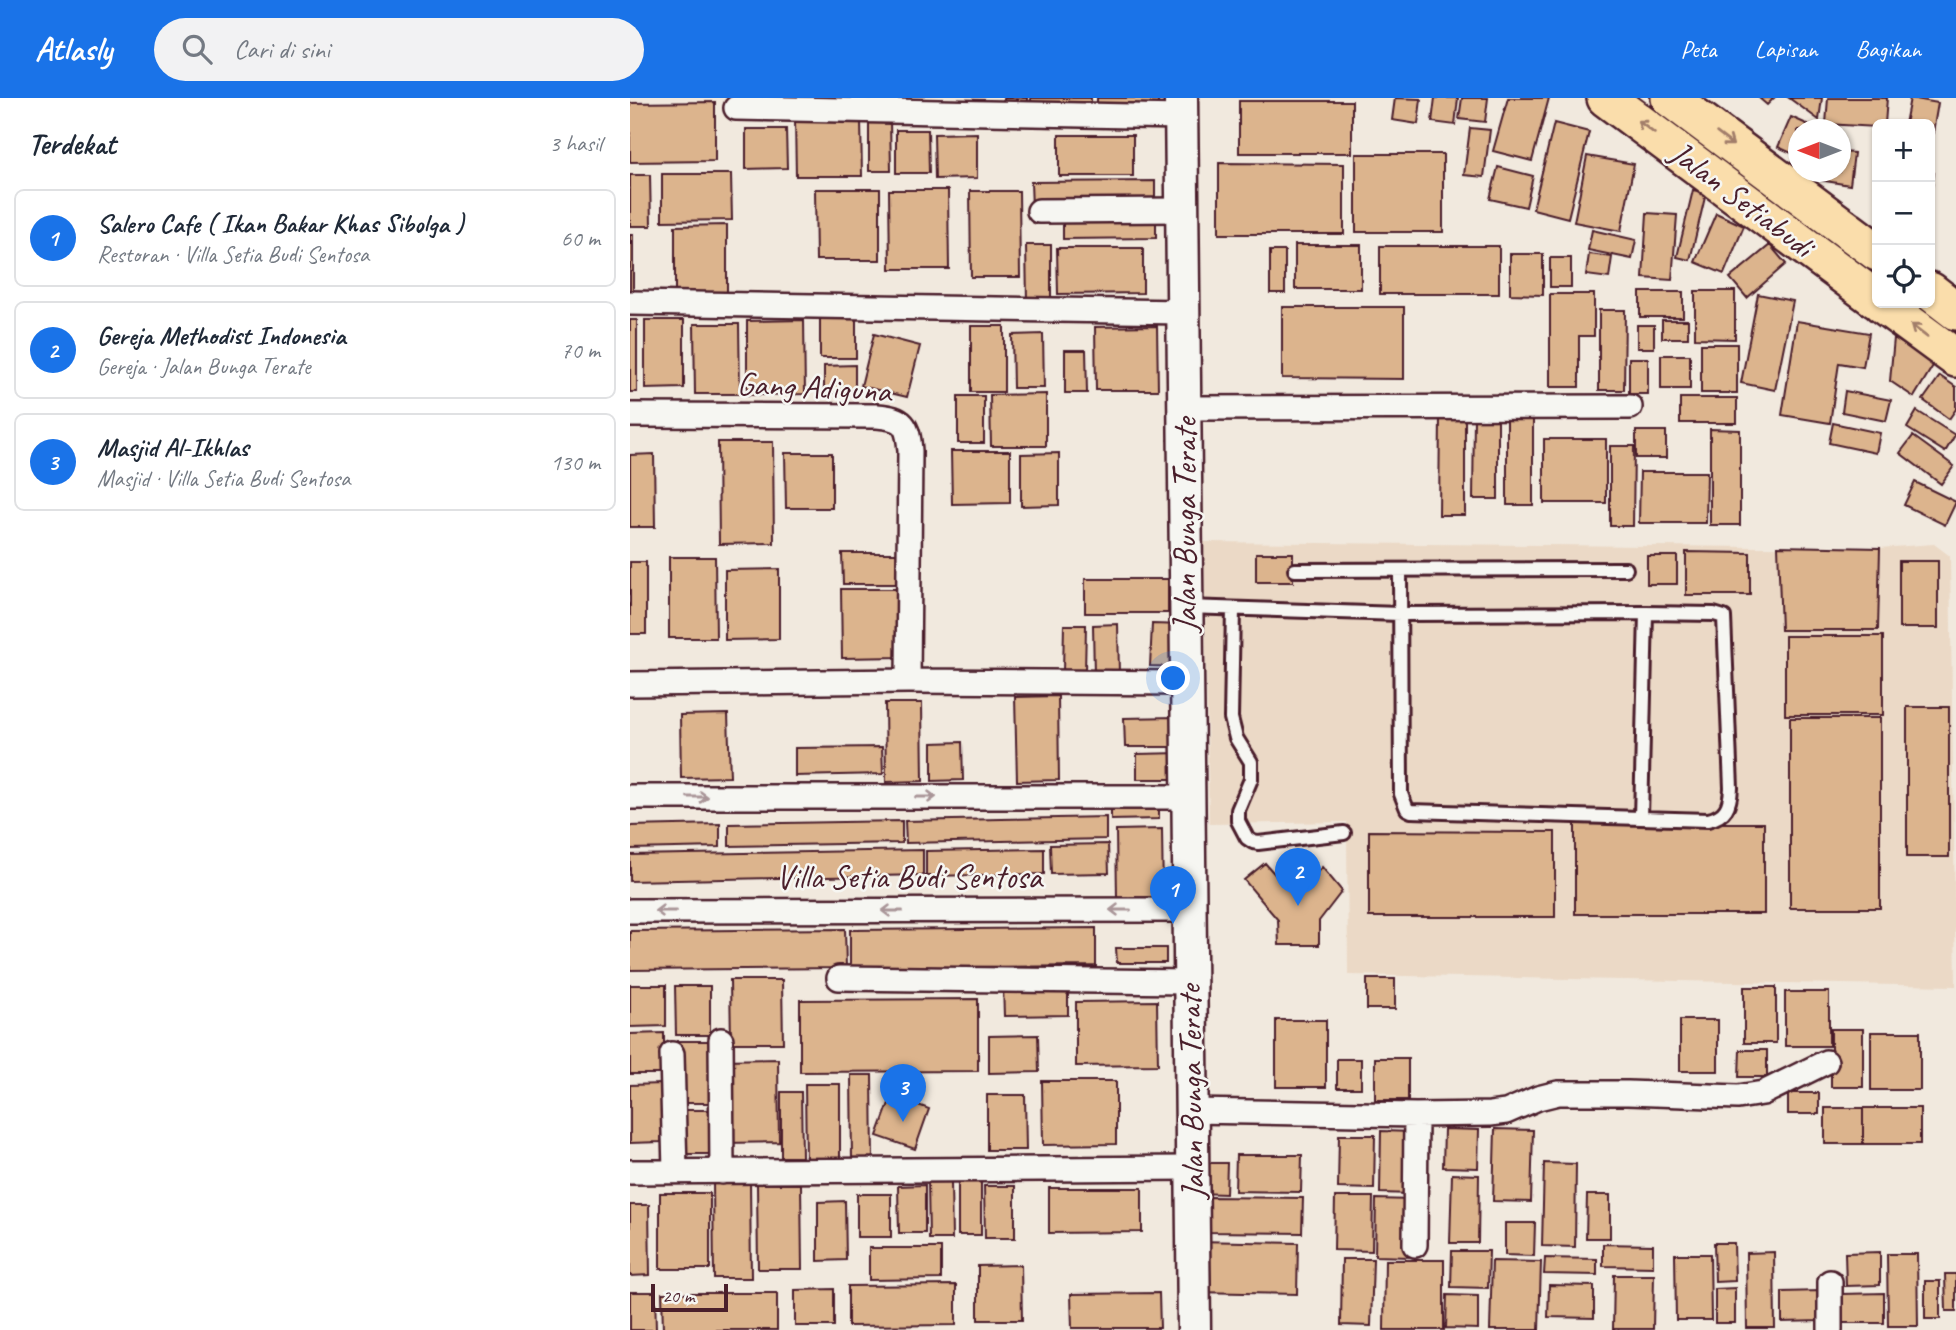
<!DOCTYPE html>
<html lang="id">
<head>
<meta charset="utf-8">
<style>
	body { margin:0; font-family:Caveat,sans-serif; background:#f2f2f3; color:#1f2937 }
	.controls { position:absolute; right:21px; top:21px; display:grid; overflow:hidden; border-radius:10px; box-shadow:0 2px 5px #0004 }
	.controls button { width:63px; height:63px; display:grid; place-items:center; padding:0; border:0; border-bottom:2px solid #e0e1e3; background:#fff; color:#1f2937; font:35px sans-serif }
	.compass { position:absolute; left:1158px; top:21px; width:63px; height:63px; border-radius:50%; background:#fff; box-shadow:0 2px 5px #0004; rotate:270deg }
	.scale { position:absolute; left:21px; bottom:18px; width:77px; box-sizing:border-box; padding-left:7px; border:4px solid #4a1f2b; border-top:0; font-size:19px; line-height:24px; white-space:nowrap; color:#4a1f2b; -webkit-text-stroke:5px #f6f6f2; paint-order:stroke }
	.you { position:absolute; left:544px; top:581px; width:24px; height:24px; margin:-18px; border:5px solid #fff; border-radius:50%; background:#1a73e8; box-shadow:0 0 0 10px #1a73e833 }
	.badge { display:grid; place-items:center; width:46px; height:46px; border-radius:50%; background:#1a73e8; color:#fff; font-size:23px; font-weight:700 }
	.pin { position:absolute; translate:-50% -58px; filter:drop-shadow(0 2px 4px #0008) }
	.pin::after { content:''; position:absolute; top:37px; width:24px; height:21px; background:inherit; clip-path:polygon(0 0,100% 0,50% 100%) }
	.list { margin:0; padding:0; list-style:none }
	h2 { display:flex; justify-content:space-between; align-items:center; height:91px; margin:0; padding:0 28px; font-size:30px }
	h2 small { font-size:23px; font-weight:400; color:#747a83 }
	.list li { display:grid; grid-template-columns:46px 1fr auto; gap:21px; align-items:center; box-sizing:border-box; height:98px; margin:0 14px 14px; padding:0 14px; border:2px solid #e0e1e3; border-radius:10px }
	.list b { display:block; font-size:26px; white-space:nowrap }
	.list p { margin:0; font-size:23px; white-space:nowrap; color:#747a83 }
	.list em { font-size:23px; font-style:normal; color:#747a83 }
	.icon { flex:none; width:38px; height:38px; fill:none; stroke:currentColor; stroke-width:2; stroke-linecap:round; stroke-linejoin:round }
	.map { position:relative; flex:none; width:1326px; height:1232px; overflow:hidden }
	header { display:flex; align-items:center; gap:42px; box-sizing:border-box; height:98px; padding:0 35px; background:#1a73e8; color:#fff }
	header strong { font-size:33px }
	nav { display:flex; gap:38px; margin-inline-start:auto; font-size:24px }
	.search { width:490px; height:63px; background:#f2f2f3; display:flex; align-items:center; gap:18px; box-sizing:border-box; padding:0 24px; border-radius:38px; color:#747a83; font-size:26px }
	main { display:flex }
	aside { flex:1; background:#fff }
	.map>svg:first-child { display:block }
	.built { fill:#ebd9c6 }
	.building { fill:#dcb48d; stroke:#4a1f2b; stroke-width:2 }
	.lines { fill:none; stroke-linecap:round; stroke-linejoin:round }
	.lane-casing { stroke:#4a1f2b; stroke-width:18 }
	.street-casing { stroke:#4a1f2b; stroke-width:28 }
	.secondary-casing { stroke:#4a1f2b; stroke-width:37 }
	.primary-casing { stroke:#4a1f2b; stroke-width:42 }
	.lane { stroke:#f6f6f2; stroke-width:12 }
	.street { stroke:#f6f6f2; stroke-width:23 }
	.secondary { stroke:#f6f6f2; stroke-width:32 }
	.primary { stroke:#faddab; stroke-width:37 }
	.oneway { stroke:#a27e6b }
	.oneway2 { stroke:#a99598 }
	.labels { text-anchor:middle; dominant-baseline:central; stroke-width:5; stroke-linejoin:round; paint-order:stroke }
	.street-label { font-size:33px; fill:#4a1f2b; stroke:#f6f6f2 }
</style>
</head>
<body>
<header>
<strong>Atlasly</strong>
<div class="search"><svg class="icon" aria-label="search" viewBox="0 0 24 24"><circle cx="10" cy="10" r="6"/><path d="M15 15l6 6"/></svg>Cari di sini</div>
<nav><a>Peta</a><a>Lapisan</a><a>Bagikan</a></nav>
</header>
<main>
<aside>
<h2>Terdekat<small>3 hasil</small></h2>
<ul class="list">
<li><span class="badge">1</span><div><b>Salero Cafe ( Ikan Bakar Khas Sibolga )</b><p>Restoran · Villa Setia Budi Sentosa</p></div><em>60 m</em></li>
<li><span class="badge">2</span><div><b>Gereja Methodist Indonesia</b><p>Gereja · Jalan Bunga Terate</p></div><em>70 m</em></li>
<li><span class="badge">3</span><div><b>Masjid Al-Ikhlas</b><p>Masjid · Villa Setia Budi Sentosa</p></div><em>130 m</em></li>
</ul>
</aside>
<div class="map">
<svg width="1326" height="1232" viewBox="0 0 1326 1232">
	<rect width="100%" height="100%" fill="#f1e9de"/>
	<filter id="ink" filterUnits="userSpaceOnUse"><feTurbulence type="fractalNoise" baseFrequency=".0143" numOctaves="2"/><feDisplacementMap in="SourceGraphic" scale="14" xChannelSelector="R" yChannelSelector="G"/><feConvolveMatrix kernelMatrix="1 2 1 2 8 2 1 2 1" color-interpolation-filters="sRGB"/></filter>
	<g filter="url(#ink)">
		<path class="built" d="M574,444L1249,450L1304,446L1320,458L1326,888L718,877L717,724L579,726Z"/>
		<path class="building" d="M374,0H397V6H374Z
			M401,0H461V4L401,5Z
			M467,0H528V6L467,7Z
			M765,0L791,1L788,26L762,22Z
			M805,0H828L825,27L802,24Z
			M832,0H858L855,24L829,21Z
			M878,0H919L902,63L863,53Z
			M1129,0H1144L1137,7Z
			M1159,0H1192L1189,22Z
			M1198,0H1257L1255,26H1247V29L1196,26Z
			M1280,0L1308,5L1300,52V26H1275Z
			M609,3H722V55H609Z
			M85,4V63L0,64V5Z
			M1161,19L1188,31L1168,32V58L1148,49Z
			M165,22H231L232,78H166Z
			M239,22H260L261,73H239Z
			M924,25L959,34L938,120L903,111Z
			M840,30L860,32L854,79L834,77Z
			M116,31H156L157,70L116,71Z
			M266,32H298L299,75H266Z
			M347,35V80L305,81L304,36Z
			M429,37H503V78H429Z
			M1210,54L1224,55L1220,87L1189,82L1191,74H1210Z
			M726,56H813V134H726Z
			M957,58L1004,66L991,133L944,124Z
			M589,65L714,66V136H589Z
			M868,69L903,78L896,109L860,101Z
			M1300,74L1304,75L1300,103Z
			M32,76H101L102,122L32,123Z
			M0,77H20L21,128H0Z
			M525,83V109L402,110L401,84Z
			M185,91H250V162H186Z
			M259,92H318L319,171H260Z
			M1063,92L1076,95L1060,162L1047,159Z
			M340,93H389L390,179H341Z
			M526,114V140L433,141V115Z
			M1017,115L1047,117L1042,182L1013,180Z
			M1086,115L1114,128L1094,176L1065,164Z
			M97,127V197H45V128Z
			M962,132L1006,142L1002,161L958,152Z
			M0,137H3V198H0Z
			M396,147H421V203H397Z
			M665,147H731V191H665Z
			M1140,147L1156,166L1117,200L1100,180Z
			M750,148H869V196H750Z
			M427,150H513V195L428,196Z
			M640,153H655V195H640Z
			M880,156H913V197L880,196Z
			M959,156L982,159L979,180L956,177Z
			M920,160H941V189H920Z
			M1065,193H1105V241L1065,240Z
			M1010,194H1053V219H1010Z
			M920,196H964V238H949V289H920Z
			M1128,196L1163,203L1145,292L1111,285Z
			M652,209H774V281L652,280Z
			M969,212H995L994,292H969Z
			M226,215V260H190V216Z
			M0,222H7V294H0Z
			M15,222H54V290L15,291Z
			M174,222L175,296L117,297V223Z
			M1032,222H1058V240H1032Z
			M1167,223L1239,235L1233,269L1209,265L1200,325L1152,317Z
			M64,226H109L110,296H65Z
			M1007,227H1024V250H1007Z
			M341,228H374V294H341Z
			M527,228L528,292H466L465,229Z
			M244,236L290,248L277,299L231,288Z
			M413,236L414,290H383L382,237Z
			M1264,240L1304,266L1284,299L1260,283Z
			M1071,246H1107V295H1071Z
			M435,252H456L457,295H435Z
			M1031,257H1060V291H1031Z
			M999,260H1018V296H999Z
			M225,267V295H194V268Z
			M1310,278L1326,289V311L1319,321L1293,302Z
			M1215,293L1261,302L1256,323L1212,314Z
			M416,296V348H361L360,297Z
			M328,298H354V345H328Z
			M1050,300H1107V325H1050Z
			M1287,313L1325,337L1315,354L1277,330Z
			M810,318H835V417H809Z
			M844,319H868V401H843Z
			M877,321H903V407H877Z
			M1203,325L1250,335L1246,355L1199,345Z
			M1080,331L1110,332V427H1080Z
			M1006,333H1036V360H1006Z
			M1283,338L1324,368L1311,386L1270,355Z
			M914,341H976V405H914Z
			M88,344H143L144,445L89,446Z
			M980,348H1004L1003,428H980Z
			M321,353H380V405L322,406Z
			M155,355H202V410H156Z
			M429,355V407L391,408V356Z
			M24,356L25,429H0V357Z
			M1010,374H1077L1076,425H1009Z
			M1285,384L1326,404L1315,427L1274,407Z
			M1148,448L1250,450L1248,532H1151Z
			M1056,454L1120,455V497H1056Z
			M212,455H270L271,486H213Z
			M626,455H663V484H626Z
			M1017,458H1047V486H1017Z
			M39,459H85L86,540H39Z
			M1269,463H1308V530H1269Z
			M0,464H16V536H0Z
			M149,471V541L95,542V472Z
			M455,481H538V515H455Z
			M211,491H270L271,559L212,560Z
			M488,526L489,576L464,577L463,527Z
			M522,526L554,527L553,569L520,568Z
			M434,527H456L455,574H433Z
			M1155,538H1253V617H1155Z
			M428,598L429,682L387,683L385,599Z
			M255,605H292L293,683L256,684Z
			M1277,609H1319V759H1277Z
			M98,616L100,679L51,680L50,617Z
			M545,619V649H495L494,620Z
			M1160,620H1250V810H1160Z
			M332,644L333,682L302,683V645Z
			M252,649L253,676L165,678V650Z
			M551,655V681H507V656Z
			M529,701V721L481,722V702Z
			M476,719V741L276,745L275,723Z
			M272,723V745L99,748V726Z
			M945,725H1134V816H945Z
			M90,726V749L0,751V728Z
			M532,731L533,799L487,800L486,732Z
			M739,733L925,734V819H739Z
			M478,746L479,775L421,776L420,747Z
			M414,751V776L296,778V753Z
			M293,752V777L0,783V757Z
			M635,765L655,788H674L692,769L712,793L689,823V847H649L648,822L614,782Z
			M466,830V868L220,870V832Z
			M215,831L216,870L0,872V833Z
			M486,850H536V865H487Z
			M737,881H765V911H737Z
			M100,882H152L153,945H101Z
			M438,886V917L374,918L373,887Z
			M0,887H36V928L0,929Z
			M45,888H80V937H46Z
			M1114,889H1146V945H1114Z
			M1155,894H1199V948H1155Z
			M348,901V973L170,974V902Z
			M527,903L528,967L446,968V904Z
			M646,922H696V989H646Z
			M1050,922H1088V973H1050Z
			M1201,931H1233V989H1201Z
			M1241,934H1290V992H1241Z
			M34,935V976H0V936Z
			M408,937L409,974L359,975V938Z
			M47,943H86L87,1005H47Z
			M1110,952H1137V979H1109Z
			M745,960H778V1002H745Z
			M148,961L149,1044L94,1045L93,962Z
			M707,961H731V990H707Z
			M221,977H242L243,1062H222Z
			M412,983H486V1046L413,1047Z
			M31,986V1044L0,1045V987Z
			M175,986H210V1063H176Z
			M151,994H171L172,1059H151Z
			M1158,995H1189V1016H1158Z
			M262,997L299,1011L285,1051L247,1038Z
			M357,997H395L396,1052H357Z
			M1195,1010H1233V1046H1195Z
			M1233,1010H1290V1046H1233Z
			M52,1012H84L85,1056H53Z
			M814,1031L849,1032L848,1070L813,1069Z
			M865,1031L903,1032L901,1104L863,1103Z
			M751,1033L783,1034L782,1096L750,1095Z
			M709,1037H745L744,1091L708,1090Z
			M606,1057H672L671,1094L605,1093Z
			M568,1065H597L596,1096L567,1095Z
			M914,1065L946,1066L945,1149L912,1148Z
			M822,1076L849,1077L848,1145H820Z
			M83,1083H120L121,1180H84Z
			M298,1084H321L322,1141H299Z
			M328,1084H351V1137H328Z
			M127,1086H171L172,1171H128Z
			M295,1087V1135H269L268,1088Z
			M354,1088H385V1140H355Z
			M419,1090H512V1134L419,1135Z
			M30,1095H80V1171H30Z
			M227,1096H261V1139H227Z
			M957,1097H980V1140H956Z
			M578,1099L673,1100L672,1135L577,1134Z
			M705,1099H743L742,1153L704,1152Z
			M746,1101L782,1102L781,1159L745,1158Z
			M215,1103L216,1162L188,1163V1104Z
			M0,1107H19L20,1177L0,1178Z
			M875,1125H905L904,1158L875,1157Z
			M566,1143L668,1145L667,1196L565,1194Z
			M1084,1145H1104L1105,1183L1085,1184Z
			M973,1146L1023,1147V1169L973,1168Z
			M239,1150H311V1181L239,1182Z
			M822,1153H859L858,1190L821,1189Z
			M1144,1154L1145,1230H1117L1116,1155Z
			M1250,1154V1187L1216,1188L1215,1155Z
			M1045,1156H1080L1081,1222H1046Z
			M1257,1156H1287L1288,1228H1258Z
			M915,1160L967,1161V1177L914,1176Z
			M712,1161H743L741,1228L711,1227Z
			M755,1162H814V1232H754Z
			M862,1163L911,1164L909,1232H860Z
			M391,1167L392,1222H348V1168Z
			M1315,1176H1326V1213H1316Z
			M984,1177H1024L1023,1231H983Z
			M1295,1183H1310V1221H1295Z
			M326,1187V1227L218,1228V1188Z
			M919,1187L964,1188V1220L918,1219Z
			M1105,1190V1225H1085V1191Z
			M204,1191V1228H165V1192Z
			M1191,1193V1223L1152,1224V1194Z
			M0,1194H25L26,1232H0Z
			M32,1195H147V1232H33Z
			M529,1195L530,1230H442L441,1196Z
			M1254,1195V1225H1212V1196Z
			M817,1197L848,1198V1231L816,1230Z"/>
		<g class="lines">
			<defs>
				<path id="lane" d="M665,472L996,471
					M556,509L770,516L1016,515L1011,720L781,713L777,711L771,696L770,472
					M603,511L601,620L606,640L621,664V681L608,712V723L617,740L623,744L628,745L714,735
					M1011,720L1078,722C1096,718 1100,708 1101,690L1094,519L1084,516L1016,515"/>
				<path id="street" d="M106,10L551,19
					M409,113L552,112
					M0,205L553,214
					M554,310L1000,309
					M0,317L247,318C274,320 278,327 280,353L278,583
					M0,586L278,583L556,585
					M0,699H557
					M0,813L558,812
					M209,880L559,884
					M91,942L92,1074
					M42,956L45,1073
					M561,1013L786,1017L860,1016L876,1014L908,1000L928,995H998L1108,999L1133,995L1196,964
					M0,1074L562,1070
					M785,1147L786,1017
					M1200,1184V1232"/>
				<path id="secondary" d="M551,0L564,1232"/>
				<path id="primary" d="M976,0L1247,202
					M1040,0L1247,154
					M1300,193L1326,213
					M1251,205L1326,260"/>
			</defs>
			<use href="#lane" class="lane-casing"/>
			<use href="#street" class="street-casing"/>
			<use href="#secondary" class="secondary-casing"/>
			<use href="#primary" class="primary-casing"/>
			<use href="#lane" class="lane"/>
			<use href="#street" class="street"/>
			<use href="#secondary" class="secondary"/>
			<use href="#primary" class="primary"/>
		</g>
		<defs><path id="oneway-shaft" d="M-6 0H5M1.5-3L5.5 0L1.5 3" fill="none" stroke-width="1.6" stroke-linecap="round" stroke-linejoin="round" transform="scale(1.75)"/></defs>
		<g class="oneway">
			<use href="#oneway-shaft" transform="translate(1016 29) rotate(-143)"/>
			<use href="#oneway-shaft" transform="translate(1095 41) rotate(37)"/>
			<use href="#oneway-shaft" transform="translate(1289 233) rotate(-143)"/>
		</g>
		<g class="oneway2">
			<use href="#oneway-shaft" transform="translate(68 699)"/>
			<use href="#oneway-shaft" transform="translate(296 699)"/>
			<use href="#oneway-shaft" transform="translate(490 812) rotate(180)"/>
			<use href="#oneway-shaft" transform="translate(35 813) rotate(180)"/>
			<use href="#oneway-shaft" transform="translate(262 813) rotate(180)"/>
		</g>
	</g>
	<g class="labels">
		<g class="street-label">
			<text transform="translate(1112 101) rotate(37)">Jalan Setiabudi</text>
			<text transform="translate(184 289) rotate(3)">Gang Adiguna</text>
			<text transform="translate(555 427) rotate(-90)">Jalan Bunga Terate</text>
			<text x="279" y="779">Villa Setia Budi Sentosa</text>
			<text transform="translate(561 994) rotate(-91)">Jalan Bunga Terate</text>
		</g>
	</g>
</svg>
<div class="controls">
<button>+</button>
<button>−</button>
<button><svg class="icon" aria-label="locate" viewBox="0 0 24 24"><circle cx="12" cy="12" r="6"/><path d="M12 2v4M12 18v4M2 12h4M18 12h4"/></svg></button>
</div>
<svg class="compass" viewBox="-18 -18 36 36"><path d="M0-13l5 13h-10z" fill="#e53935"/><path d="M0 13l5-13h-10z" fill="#747a83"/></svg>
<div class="scale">20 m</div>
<div class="you"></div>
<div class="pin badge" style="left:543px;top:826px">1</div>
<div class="pin badge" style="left:668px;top:808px">2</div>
<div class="pin badge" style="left:273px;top:1024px">3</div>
</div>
</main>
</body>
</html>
